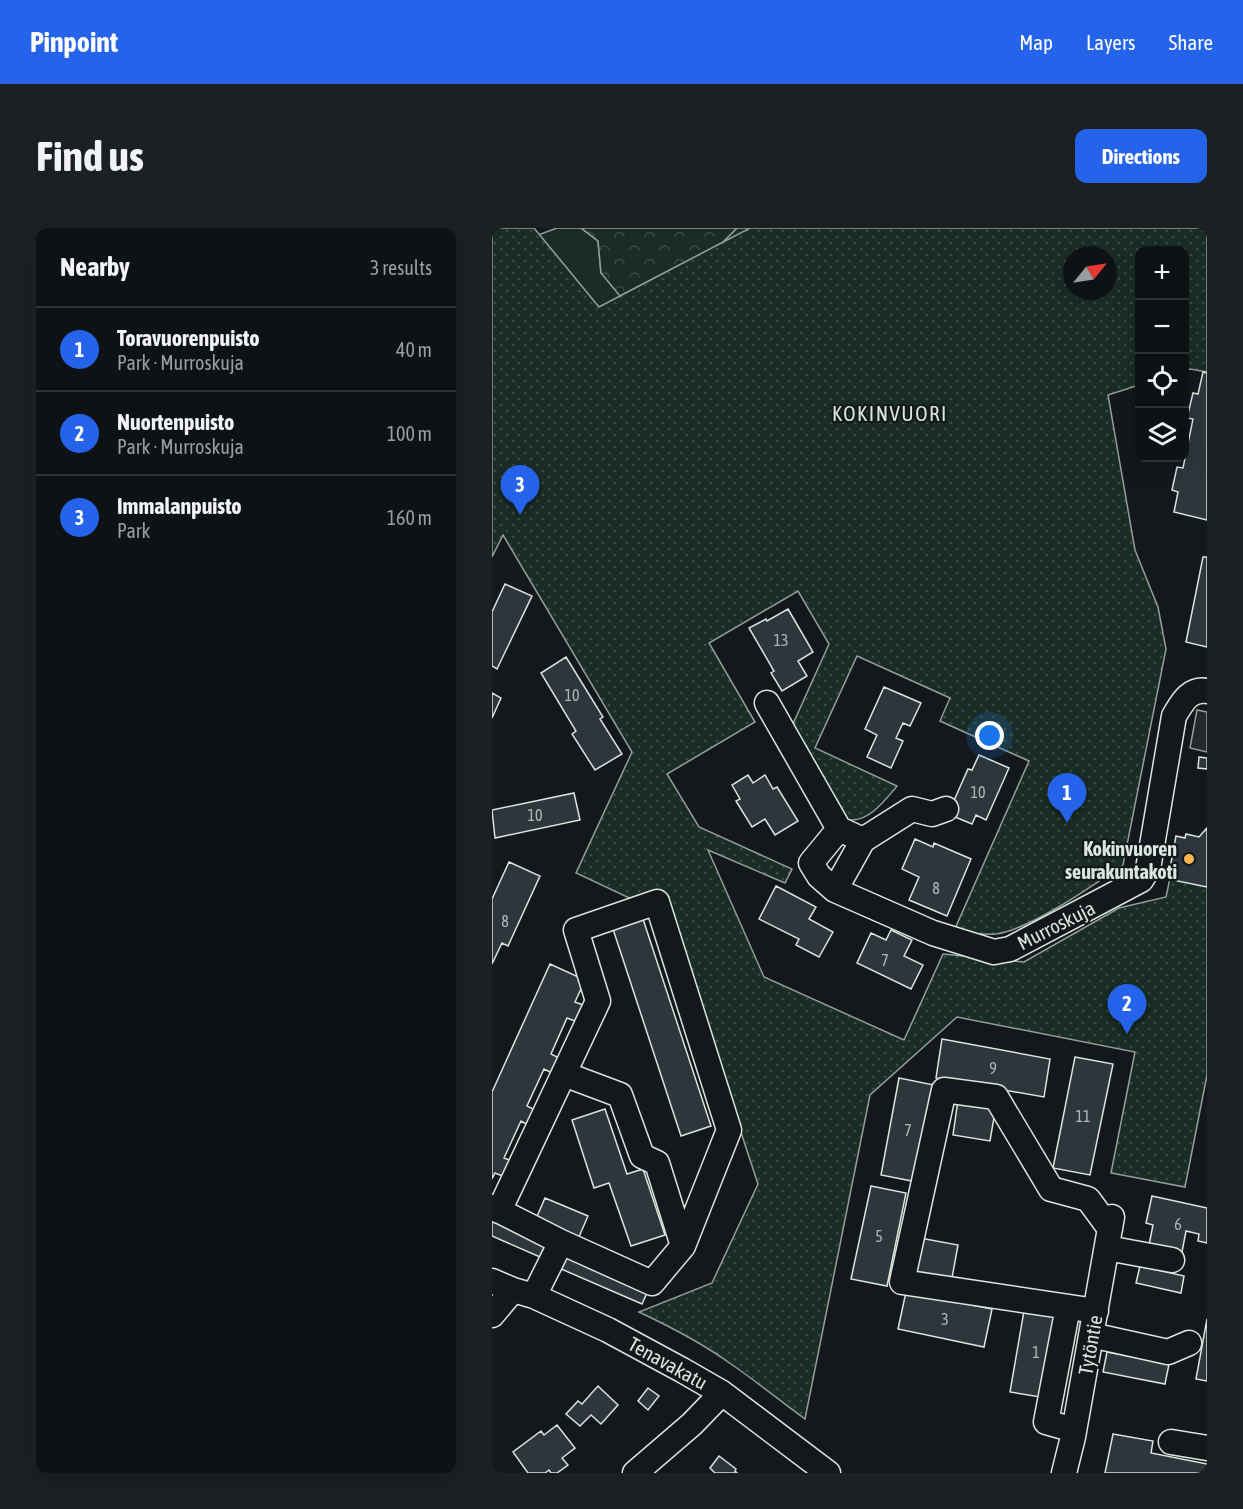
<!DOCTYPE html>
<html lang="en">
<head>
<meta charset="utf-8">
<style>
	body { margin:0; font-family:"Asap Condensed",sans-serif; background:#1d2022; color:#f1f3f6 }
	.controls { position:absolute; right:18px; top:18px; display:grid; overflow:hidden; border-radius:12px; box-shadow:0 6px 24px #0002 }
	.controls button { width:54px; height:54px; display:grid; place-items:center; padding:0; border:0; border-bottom:2px solid #2f3234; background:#0f1215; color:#f1f3f6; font:30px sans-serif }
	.compass { position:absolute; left:571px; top:18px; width:54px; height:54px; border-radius:50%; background:#0f1215; box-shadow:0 6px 24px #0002; rotate:60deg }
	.you { position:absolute; left:498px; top:508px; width:21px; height:21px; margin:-15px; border:4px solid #fff; border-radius:50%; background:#1a73e8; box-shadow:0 0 0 9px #1a73e833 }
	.badge { display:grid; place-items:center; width:39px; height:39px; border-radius:50%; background:#2563eb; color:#fff; font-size:20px; font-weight:700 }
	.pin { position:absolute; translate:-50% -50px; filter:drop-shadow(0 2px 3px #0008) }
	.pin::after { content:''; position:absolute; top:32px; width:21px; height:18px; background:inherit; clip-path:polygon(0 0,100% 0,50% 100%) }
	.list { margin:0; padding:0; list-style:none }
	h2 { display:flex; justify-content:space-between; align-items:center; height:78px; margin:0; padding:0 24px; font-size:26px }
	h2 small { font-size:20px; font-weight:400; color:#9b9ea0 }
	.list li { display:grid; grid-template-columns:39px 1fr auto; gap:18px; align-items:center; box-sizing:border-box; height:84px; padding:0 24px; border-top:2px solid #2f3234 }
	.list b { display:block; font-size:22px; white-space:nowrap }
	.list p { margin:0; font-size:20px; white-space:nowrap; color:#9b9ea0 }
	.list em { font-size:20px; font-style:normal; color:#9b9ea0 }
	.icon { flex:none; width:33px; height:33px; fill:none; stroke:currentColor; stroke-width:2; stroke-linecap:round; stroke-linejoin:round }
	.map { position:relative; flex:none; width:715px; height:1245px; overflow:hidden; border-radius:12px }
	header { display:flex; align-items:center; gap:36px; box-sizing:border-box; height:84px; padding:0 30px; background:#2563eb; color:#fff }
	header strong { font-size:28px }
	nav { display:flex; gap:33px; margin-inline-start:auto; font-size:21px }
	.intro { display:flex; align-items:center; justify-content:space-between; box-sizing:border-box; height:144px; padding:0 36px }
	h1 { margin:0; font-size:42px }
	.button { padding:15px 27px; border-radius:12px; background:#2563eb; color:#fff; font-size:21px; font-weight:700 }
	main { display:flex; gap:36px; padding:0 36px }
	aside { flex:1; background:#0f1215; border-radius:12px; box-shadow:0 6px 24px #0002 }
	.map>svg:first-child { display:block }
	.grass { fill:#1a2d24; stroke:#939e99; stroke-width:1.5 }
	.forest { fill:url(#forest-crowns); stroke:#939e99; stroke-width:1.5 }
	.park { fill:url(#park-dots); stroke:#939e99; stroke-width:1.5; fill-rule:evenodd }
	.parking { fill:#24282b; stroke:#939e99; stroke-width:1.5 }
	.building { fill:#2c363c; stroke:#d8e6dc; stroke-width:1.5 }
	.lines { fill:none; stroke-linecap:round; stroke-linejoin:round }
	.minor-casing { stroke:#d8e6dc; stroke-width:27 }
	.minor { stroke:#14181c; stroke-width:24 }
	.poi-dot { fill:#ffb74d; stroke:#14181c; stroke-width:2 }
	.labels { text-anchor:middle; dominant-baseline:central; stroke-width:4.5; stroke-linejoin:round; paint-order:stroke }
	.number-label { font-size:16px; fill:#adbab4 }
	.poi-label { font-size:20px; font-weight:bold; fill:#d8e6dc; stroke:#14181c; text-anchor:end }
	.street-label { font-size:20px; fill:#d8e6dc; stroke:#14181c }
	.neighbourhood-label { font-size:21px; letter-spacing:1.5px; fill:#d8e6dc; stroke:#14181c }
</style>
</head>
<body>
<header>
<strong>Pinpoint</strong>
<nav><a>Map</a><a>Layers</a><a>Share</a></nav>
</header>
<div class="intro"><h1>Find us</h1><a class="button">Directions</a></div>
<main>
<aside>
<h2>Nearby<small>3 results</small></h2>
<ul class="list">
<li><span class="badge">1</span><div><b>Toravuorenpuisto</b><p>Park · Murroskuja</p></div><em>40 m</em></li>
<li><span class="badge">2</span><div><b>Nuortenpuisto</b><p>Park · Murroskuja</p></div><em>100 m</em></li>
<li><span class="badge">3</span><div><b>Immalanpuisto</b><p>Park</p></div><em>160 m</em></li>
</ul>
</aside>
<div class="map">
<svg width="715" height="1245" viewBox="0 0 715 1245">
	<defs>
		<pattern id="forest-crowns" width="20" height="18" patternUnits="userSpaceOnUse" patternTransform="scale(1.5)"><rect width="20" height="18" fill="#1a2d24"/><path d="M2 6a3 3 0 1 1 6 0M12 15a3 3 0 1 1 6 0" fill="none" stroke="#3b4b43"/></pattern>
		<pattern id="park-dots" width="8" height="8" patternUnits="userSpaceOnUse" patternTransform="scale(1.5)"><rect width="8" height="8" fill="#1a2d24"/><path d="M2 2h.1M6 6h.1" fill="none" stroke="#3b4b43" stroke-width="1.8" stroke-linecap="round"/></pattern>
	</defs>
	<rect width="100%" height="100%" fill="#14181c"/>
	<path class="grass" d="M65,0H89L106,13L109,45L230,15L245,0H273L92,91L27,14Z"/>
	<path class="forest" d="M89,0H245L230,15L128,68L109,45L106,13Z"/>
	<path class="park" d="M0,0H42L107,79L258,0H715V144L698,141L693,142L692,22H648L647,157L616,167L643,322L666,379L674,421L631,637C600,658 539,701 504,706C489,707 476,705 462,703L537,533L448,493L458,470L365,428L323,520L405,558C394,571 378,593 359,592C354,592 349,589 345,587L296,507L337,416L306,363L217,415L263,494L175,546L207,599L300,641L293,655L216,622L272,749L412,812L451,726L532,734L627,680L674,669L678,650L715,658V847L693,959L619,945L643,824L465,789L378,867L313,1191C288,1173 264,1153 239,1136C210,1115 179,1099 147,1084L220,1055L266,956L178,689L84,645L140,524L11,307L0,329ZM580,27H616V63H580Z"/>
	<path class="parking" d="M705,482L715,484V524L698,520Z"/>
	<path class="building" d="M711,144L715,145V292L682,284L686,264L680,262L685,239L691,240L701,191L695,190L701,165L706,166Z
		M711,329H715V419L694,414Z
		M13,356L40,368L5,441L0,438V384Z
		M296,381L321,424L306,433L315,448L290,463L279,445L282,443L257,400L274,391L275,393Z
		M74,429L111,489L108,491L130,526L103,542L80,506L84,503L49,445Z
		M392,459L429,475L418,498L411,495L404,510L411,513L399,540L375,529L385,507L373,501Z
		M0,465L9,470L0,490Z
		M487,527L517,540L494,592L484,587L480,596L456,586L476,541L480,542Z
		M707,529L715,530V541L706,540Z
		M256,547L261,555L273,547L281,561L285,559L306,593L283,607L273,591L260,599L244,573L248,571L240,557Z
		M82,565L88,592L3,610L0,582Z
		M715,600V659L676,651L684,608L693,610L694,606L707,609Z
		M423,611L441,619L442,615L479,631L455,688L417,672L427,649L410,641Z
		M17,634L48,648L16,718L10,715L0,736V671Z
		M284,658L324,679L317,691L341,704L327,729L304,717L307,711L267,691Z
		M150,688L219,898L189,908L120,698Z
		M399,702L420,712L412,728L431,737L419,761L365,735L379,705L394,712Z
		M58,736L93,752L83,774L91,777L83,793L75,790L59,826L67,830L60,845L52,841L35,878L43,882L36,897L29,893L12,930L20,933L13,949L3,945L0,951V864Z
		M450,811L558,831L552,869L444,850Z
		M583,829L621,836L598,947L561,940Z
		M407,850L442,857L425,954L389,947Z
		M466,872L504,878L498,913L461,907Z
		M113,881L135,946L151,941L173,1007L139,1018L117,955L102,960L80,892Z
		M379,958L414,965L395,1058L359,1051Z
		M660,968L715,980V1015L706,1013L707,1006L694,1003L690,1024L657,1017L661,997L654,995Z
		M53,970L96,988L86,1011L43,993Z
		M0,989L55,1013L48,1029L0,1008Z
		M428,1010L466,1017L460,1050L422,1044Z
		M75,1022L158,1058L150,1076L67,1040Z
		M648,1038L692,1048L689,1065L644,1055Z
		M414,1064L500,1081L492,1119L406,1101Z
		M533,1077L569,1083L554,1170L518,1164Z
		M715,1091V1153L704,1151Z
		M615,1124L677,1136L673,1156L611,1144Z
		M106,1158L126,1177L109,1196L99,1187L88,1198L74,1186L86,1173L90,1176Z
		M156,1160L167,1168L156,1182L146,1173Z
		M65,1197L83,1220L70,1230L76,1237L65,1245H59L57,1242L53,1245H36L21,1224L49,1203L52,1207Z
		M621,1206L661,1213L659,1225L715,1236V1245H613Z
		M227,1228L244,1241L243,1243L245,1245H223L218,1240Z"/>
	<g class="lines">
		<defs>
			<path id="minor" d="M275,475L347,601
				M371,612L420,581L440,586L454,581
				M343,662L371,612L347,601L319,635L327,648L343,662L441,705L502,724L518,721L649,652L656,641L682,488C690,475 697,460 715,463
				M0,979L69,1014L160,1055L191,1018
				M7,983L106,773L84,702L165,674L237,902L191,1018L165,935L150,928L128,867L72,846
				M615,1020L680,1032
				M0,1053L21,1062L42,1068L116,1102L190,1142L230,1165L336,1245
				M42,1068L69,1014
				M576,1079L554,1194L582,1202
				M604,1083L410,1054L452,862L504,869L559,961L596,971L618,1001
				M0,1087L21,1062
				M599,1107L676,1124L697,1115
				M679,1214L715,1220
				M143,1245L200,1196L230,1165
				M572,1245L581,1209L620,989"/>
		</defs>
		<use href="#minor" class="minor-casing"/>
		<use href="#minor" class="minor"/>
	</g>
	<circle class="poi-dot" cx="697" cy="631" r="6"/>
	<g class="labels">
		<g class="number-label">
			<text x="289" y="412">13</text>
			<text x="80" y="467">10</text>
			<text x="486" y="564">10</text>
			<text x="43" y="587">10</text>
			<text x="444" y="660">8</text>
			<text x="13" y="693">8</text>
			<text x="393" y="732">7</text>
			<text x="501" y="840">9</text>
			<text x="591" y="888">11</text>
			<text x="416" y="902">7</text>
			<text x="686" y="996">6</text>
			<text x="387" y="1008">5</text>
			<text x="453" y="1091">3</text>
			<text x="544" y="1124">1</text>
		</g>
		<g class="poi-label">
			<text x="685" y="620">Kokinvuoren<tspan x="685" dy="23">seurakuntakoti</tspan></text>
		</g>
		<g class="street-label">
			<text transform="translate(564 697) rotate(-27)">Murroskuja</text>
			<text transform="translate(598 1117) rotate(-80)">Tytöntie</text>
			<text transform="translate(176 1135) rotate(29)">Tenavakatu</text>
		</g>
		<g class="neighbourhood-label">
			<text x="398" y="185">KOKINVUORI</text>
		</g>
	</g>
</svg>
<div class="controls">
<button>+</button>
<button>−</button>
<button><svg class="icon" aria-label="locate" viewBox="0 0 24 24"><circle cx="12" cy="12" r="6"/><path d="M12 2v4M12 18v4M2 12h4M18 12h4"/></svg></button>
<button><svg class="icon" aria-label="layers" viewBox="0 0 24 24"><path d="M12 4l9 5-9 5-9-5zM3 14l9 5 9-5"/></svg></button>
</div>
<svg class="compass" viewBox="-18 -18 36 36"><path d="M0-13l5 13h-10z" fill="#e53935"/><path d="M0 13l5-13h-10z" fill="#9b9ea0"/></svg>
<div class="you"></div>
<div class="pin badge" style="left:575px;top:595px">1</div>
<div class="pin badge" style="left:635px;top:806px">2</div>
<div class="pin badge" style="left:28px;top:287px">3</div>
</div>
</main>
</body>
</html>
